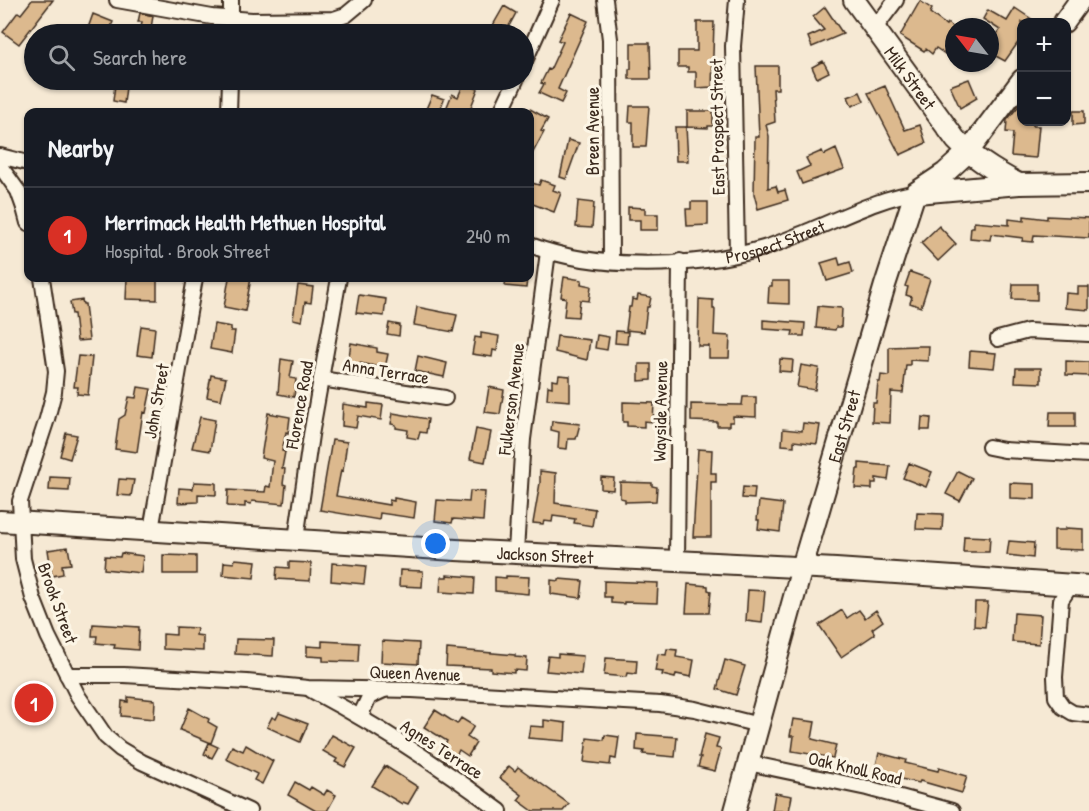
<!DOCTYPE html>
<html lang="en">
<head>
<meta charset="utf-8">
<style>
	body { margin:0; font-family:"Patrick Hand",sans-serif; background:#242831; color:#f1f3f6 }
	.controls { position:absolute; right:18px; top:18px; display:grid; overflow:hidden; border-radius:12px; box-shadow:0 2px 4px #0004 }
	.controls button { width:54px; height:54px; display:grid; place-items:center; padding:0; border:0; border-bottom:2px solid #363941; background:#171b24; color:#f1f3f6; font:30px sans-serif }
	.compass { position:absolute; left:945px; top:18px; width:54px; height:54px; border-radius:50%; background:#171b24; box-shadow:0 2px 4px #0004; rotate:301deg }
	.you { position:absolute; left:436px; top:544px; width:21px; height:21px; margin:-15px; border:4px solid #fff; border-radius:50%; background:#1a73e8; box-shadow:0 0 0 9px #1a73e833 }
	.badge { display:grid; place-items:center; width:39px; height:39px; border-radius:50%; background:#d93025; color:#fff; font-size:20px; font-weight:700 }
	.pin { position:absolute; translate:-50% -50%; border:3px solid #fff; box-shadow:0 2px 6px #0006 }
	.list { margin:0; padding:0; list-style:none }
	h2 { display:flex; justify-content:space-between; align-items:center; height:78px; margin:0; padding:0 24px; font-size:26px }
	h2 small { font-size:20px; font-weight:400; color:#9ea1a6 }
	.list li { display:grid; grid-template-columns:39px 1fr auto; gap:18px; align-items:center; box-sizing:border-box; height:96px; padding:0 24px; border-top:2px solid #363941 }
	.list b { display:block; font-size:22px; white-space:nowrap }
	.list p { margin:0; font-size:20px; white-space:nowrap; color:#9ea1a6 }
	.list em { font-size:20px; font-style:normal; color:#9ea1a6 }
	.icon { flex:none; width:33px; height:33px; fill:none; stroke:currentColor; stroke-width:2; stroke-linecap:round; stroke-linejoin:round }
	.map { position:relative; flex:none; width:1089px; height:811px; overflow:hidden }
	.search { position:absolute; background:#171b24; box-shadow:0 2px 4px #0004; left:24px; top:24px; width:510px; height:66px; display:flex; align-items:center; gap:15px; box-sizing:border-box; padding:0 21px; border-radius:33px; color:#9ea1a6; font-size:22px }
	.panel { position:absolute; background:#171b24; box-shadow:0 2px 4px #0004; left:24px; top:108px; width:510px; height:174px; border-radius:12px }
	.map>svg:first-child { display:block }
	.building { fill:#dcb98e; stroke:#3b2a1e; stroke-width:1.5 }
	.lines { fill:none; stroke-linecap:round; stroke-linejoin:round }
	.street-casing { stroke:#3b2a1e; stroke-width:18 }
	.secondary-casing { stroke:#3b2a1e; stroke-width:24 }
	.street { stroke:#fcf5e5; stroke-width:14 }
	.secondary { stroke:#fcf5e5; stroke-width:20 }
	.labels { text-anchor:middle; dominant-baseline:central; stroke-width:6; stroke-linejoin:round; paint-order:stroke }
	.street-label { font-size:18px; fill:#3b2a1e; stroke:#fcf5e5 }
</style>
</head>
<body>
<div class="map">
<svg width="1089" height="811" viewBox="0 0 1089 811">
	<rect width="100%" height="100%" fill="#f6e9d4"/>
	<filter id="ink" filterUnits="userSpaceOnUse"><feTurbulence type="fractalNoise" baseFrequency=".0167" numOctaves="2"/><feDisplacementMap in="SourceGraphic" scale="12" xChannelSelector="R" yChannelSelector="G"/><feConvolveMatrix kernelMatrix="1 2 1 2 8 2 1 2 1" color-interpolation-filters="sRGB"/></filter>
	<g filter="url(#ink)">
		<path class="building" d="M32,0H53L19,44L3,32L18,12L21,14Z
			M920,1L932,9L930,13L946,25L947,23L954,28V60L936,48L932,54L926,49L924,51L900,36Z
			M504,6L516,13L508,28L520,34H488Z
			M825,7L843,34L812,47L808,37L824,30L813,17Z
			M1015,8L1036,22H1022V37L1005,61L990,53V44L1000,30L983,19L988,10L1007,21Z
			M140,13L153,16L150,34H140L142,22H138Z
			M571,13L588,21L558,89L566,93L561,103L539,93L544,84L541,83L548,69L550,70L563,42L558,40Z
			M93,14L113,22L108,34L88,28Z
			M697,22H714L712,87L696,88V72H688V67H678V51H697Z
			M631,43H650L651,79H629V69H631Z
			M823,61L829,72L817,78L812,67Z
			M756,66H778V89H773L775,122L766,125L769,136L768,188L776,186L778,192L785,190L788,200L758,209L754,194L755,137H759Z
			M969,79L977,98L960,108L950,86Z
			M464,83L478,89L469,112H456L446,109L452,94L458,97Z
			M115,85L126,87L124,103L113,101Z
			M885,86L905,130L920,125L926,143L900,155L868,93Z
			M860,92L864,101L852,106L848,97Z
			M432,95L444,99L439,112L426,109Z
			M1022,102V122L1033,123V126H1039L1036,158L1011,156L1013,133L1006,132L1007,120Z
			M630,106H649L646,147H633V122H629Z
			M530,109L548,119L541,131L544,132L530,158Z
			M687,111H713V126H708V128L687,127Z
			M1073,111H1084V124L1073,125Z
			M675,127H686L688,161H676Z
			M568,140L579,143L566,179L560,177Z
			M836,149L844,169L802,184L797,172L810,166L806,158L822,151L824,155Z
			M541,180L555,185L553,190L561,193L554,212L530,203L532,183L539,185Z
			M578,201L594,203L592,228L576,227Z
			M691,202H708V225L687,226L686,209H691Z
			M628,207L645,208V214H658V230H640V220H628Z
			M1024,216L1047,219V216L1089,218V238L1034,235L1033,242L1022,241L1023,238L991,234L990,240L970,238L971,227H974V222L1009,225V219L1024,221Z
			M939,226L956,244L938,261L921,243Z
			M838,258L840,265L850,262L853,273L827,281L821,263Z
			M910,272L930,279L921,307L910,303L912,297L906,295L908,287L905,286Z
			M564,277L582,280L581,284L591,286L589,301L580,300L578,317L564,316L566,298L561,297Z
			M127,278H157V300L126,299Z
			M229,278H251L245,311L224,307Z
			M506,278H527L526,288L505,286Z
			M772,281H789V304L768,303L769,286H772Z
			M1013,284H1037V300L1012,299Z
			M298,285L313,287L311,303L305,302L302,321L293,319Z
			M1078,287H1089V310L1065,308L1066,293L1078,294Z
			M359,295L386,299L384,316L356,313Z
			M638,295L651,297L649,307H647L644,332L626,330L629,307H631L632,299L637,300Z
			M699,299L713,300V309H715L714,335L730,336L729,358H709V346H698Z
			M82,300L83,304H85L89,340L77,341L74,314H72L70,302Z
			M818,306L842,308L841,327H836L835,330L816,328Z
			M417,307L457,315L453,332L414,325Z
			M763,320L805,323L804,336H792L793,331L763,329Z
			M389,323L400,325L399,336L387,334Z
			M214,324L231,327V331H235L232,353L210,349Z
			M141,326L155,328L152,357L137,355Z
			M616,331L628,332L627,344L615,343Z
			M481,333L499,336L497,351L493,350L492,357L472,354L475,337L481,338Z
			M597,335L609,337L607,350L595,348Z
			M557,336L590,340L587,360L555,352Z
			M351,343L377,348V352L388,354L385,368L360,363L359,366L348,364Z
			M916,346H929L928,361L910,360V365H906L903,393L891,392L890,423L872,422L873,403H876L878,382H880L881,375L889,376V347Z
			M970,351L996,353L994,368L969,366Z
			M78,356L92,357L88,395L77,394L78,387H74Z
			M418,356L447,363L444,377L415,371Z
			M281,359L293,361L290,378L296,379L294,397L278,394Z
			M780,359L793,360L792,372L779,371Z
			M1066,361L1089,362V376L1066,375Z
			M639,364H651V380L639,381Z
			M801,365L819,368L815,390L797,387Z
			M1016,368H1041V383L1015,382Z
			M211,375L226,378L221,400L207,397Z
			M559,375L570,376V401L547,399L548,386L552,387V380L558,381Z
			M138,387L151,389L146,413L143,412L137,452L115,449L119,419L125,415L129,397L136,398Z
			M489,387L504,390L500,414L485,412Z
			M743,397H756V417L733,416V422H729V426H717V422L691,421V404L742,405Z
			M623,402L654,403L653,422L644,421V427L627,426V422H623Z
			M368,403L383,405L381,420L358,416L356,428L342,426L343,404L368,408Z
			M1050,412H1075V427H1049Z
			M268,413L290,417L288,433L286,432L282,451L285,452L282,468L285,469L283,484L286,485L284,504L252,501L251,504L245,503V507L227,506L228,490L265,492L266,486L270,487L273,461L261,458Z
			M393,413L428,419L426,433L420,432L418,439L407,437L408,430L396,428V425L391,424Z
			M200,417L215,420L210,451L192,448Z
			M922,417L931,418L930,430H921Z
			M552,421L580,424L576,439H568L567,449L558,448L559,432L551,430Z
			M803,423L820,425L817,444L794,441V446L782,445L783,429L802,431Z
			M476,429L491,432L485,462L470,459Z
			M66,433L77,435L70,459L60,456Z
			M332,440L347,442L343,471L341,470L336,496L389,505V500L394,501V498L416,502L414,518L380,513L379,520L320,510Z
			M698,449L712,450L711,473H716V482H711V537H693Z
			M859,463L890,466L888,480L876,478V483H872V489L855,488L857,469H859Z
			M909,463L932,472L926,487L903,478Z
			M540,471L556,473L555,503L595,509L592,526L574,523L575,519L553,516L552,522L544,521L543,524L533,523L540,483Z
			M958,471L972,478L960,501L946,494Z
			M50,477L70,478L69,491L49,490Z
			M601,477L614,478L613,490L601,489Z
			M119,479L134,480L131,496L117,495Z
			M194,482L216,483V495L198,494V502L178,503L179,488L193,489Z
			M620,482L652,483V486L657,487L656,501L625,502V499L620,498Z
			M1010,483L1035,484V499L1010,498Z
			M743,487L755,488L754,499L742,498Z
			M470,491L485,492L483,521L453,519L452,523L435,521L437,500L469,502Z
			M759,501L783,504L780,532L758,529L759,520H757Z
			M917,513L943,514L942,530L916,529Z
			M1066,528L1083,529V550L1054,549V530H1066Z
			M964,536L990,537L989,552H963Z
			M1009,541L1034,543L1033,558L1007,555Z
			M68,547L71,564L62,565L63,574L52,576L48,550Z
			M121,553L143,556L141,573L104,569L105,556L120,557Z
			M163,555L196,556V574H163Z
			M235,559L256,561L254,578L223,575L224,562L234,563Z
			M289,562L311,563L310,581L276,579L277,567L289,568Z
			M332,563L366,566L364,584L331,581Z
			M400,570L423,571L422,587L399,586Z
			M447,575L475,577L474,594L440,592L441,577H447Z
			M506,576L529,577L528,594L495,591V577L506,578Z
			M559,579L583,581L581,598L551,594V580L559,581Z
			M604,581L658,583L657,603L624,602V604L611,603V597H604Z
			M688,584L708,586V590L711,591L709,613H686Z
			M748,590L765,591L762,623L746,621Z
			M975,602H988L985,627L974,626Z
			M842,610L847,618L859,610L865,618L876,610L883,621L872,629L875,634L841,657L819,625Z
			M1014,613L1041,615L1039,644L1012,642Z
			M93,624L139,627L138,650L114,648L115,645L96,643L97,636H92Z
			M176,627L197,628L196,635L203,636V651L163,649V634L176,635Z
			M236,639L274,640L273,656L235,654Z
			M322,641L359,643L358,662L323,661V657L307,656V646L322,647Z
			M382,641L419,643L418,664L381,662Z
			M447,649L515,655V657L527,658L526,671L514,670V673L491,671V668L446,666Z
			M667,649L677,650L676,657L694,660L691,677L676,674L675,678L662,675L663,672L655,671L658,654L666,655Z
			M558,654L583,656L581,674L546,671L548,656L558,657Z
			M606,658L637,660L636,674L627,673L626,677L604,675Z
			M725,660L745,666L736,695L717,689Z
			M128,697L155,700L154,719L121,716L122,701L128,702Z
			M189,708L209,719L208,722L217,727L211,743L180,730Z
			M435,710L457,724L461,718L474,726L467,737L476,743L468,756L459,750L456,756L443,748L447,741L424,727Z
			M279,713L308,724L300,742L267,727L272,717L276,719Z
			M793,719L815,722L812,739L836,745L833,758L792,751L794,736H790Z
			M544,720L566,723L565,741L528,738L530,726L544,727Z
			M637,734L677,737L675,757L643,754L644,751L636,750Z
			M705,734L719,738L716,748L721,749L715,771L698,767L701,757H699Z
			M332,735L356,748L345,767L335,762L337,759L323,751Z
			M605,735L619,737L616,759L611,758L610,765L584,762L587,738L604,740Z
			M209,743L218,747L212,758L204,754Z
			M246,745L273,761L262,784L254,780L257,774L226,759L232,746L243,751Z
			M879,753L906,760L905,763L938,771L939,768L967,776L962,793L920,781L919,783L874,773Z
			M385,766L418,787L408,804L403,802L402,804L372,786Z
			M509,766L515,771L518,767L569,804L563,811H533L518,800L522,795L500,778Z
			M295,782L309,790L311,787L324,795L327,790L336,795L327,811H316L288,795Z
			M775,793L792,796L789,811H772Z"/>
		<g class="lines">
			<defs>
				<g id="street">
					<path d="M117,0L212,17L252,20L334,19L346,15L364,0"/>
					<path d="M231,0V34"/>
					<path d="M605,0L610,39L611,262"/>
					<path d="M737,0L733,46L737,254"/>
					<path d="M875,28L896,0"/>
					<path d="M524,63L552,0"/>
					<path d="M229,112L230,80"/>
					<path d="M501,112L516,80"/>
					<path d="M0,156L28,163"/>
					<path d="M0,166L18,191L24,208"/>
					<path d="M28,200L24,208L28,223"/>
					<path id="s1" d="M530,245C597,271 695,268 764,248C780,243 796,236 811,230C841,218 885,196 915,193"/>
					<path d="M42,278L56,371L54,392L47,419L20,501L23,559L33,598L48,636L78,696L106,737L120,749L142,762L249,811"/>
					<path d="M998,339L1028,331L1089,334"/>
					<path d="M321,379L445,398"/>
					<path d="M989,447L1004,450L1089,455"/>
					<path d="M151,530L195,278"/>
					<path d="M296,539L311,435L339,278"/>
					<path d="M516,551L523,439L548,252"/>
					<path d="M677,560L680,261"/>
					<path d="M1071,585L1061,600L1055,677L1056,697L1063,707L1073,713L1089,715"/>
					<path d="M67,675H124L247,682L308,688L412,690L660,704L695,709L759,725"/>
					<path d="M311,690C377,725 440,766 500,811"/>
					<path d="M364,718L362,712L369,697L384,690"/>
					<path d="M748,763L867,788L952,811"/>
				</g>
				<g id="secondary">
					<path id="s2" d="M854,0L956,140C974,159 996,172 1019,184"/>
					<path d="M1064,22L1080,0"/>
					<path d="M917,193L1019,184L1089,183"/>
					<path id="s3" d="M0,521L456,550L836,569L1089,586"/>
					<path id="s4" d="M735,811L803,564L885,285L915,193L945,173L968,152L1022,80"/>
				</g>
			</defs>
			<use href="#street" class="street-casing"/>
			<use href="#secondary" class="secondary-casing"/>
			<use href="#street" class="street"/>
			<use href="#secondary" class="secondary"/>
		</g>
	</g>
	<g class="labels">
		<g class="street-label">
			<text stroke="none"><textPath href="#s2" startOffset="96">Milk Street</textPath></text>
			<text transform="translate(717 127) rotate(-91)">East Prospect Street</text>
			<text transform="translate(592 131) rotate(-90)">Breen Avenue</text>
			<text stroke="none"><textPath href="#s1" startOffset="250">Prospect Street</textPath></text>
			<text transform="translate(386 371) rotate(9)">Anna Terrace</text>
			<text transform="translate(511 399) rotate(-83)">Fulkerson Avenue</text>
			<text transform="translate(156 401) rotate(-80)">John Street</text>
			<text transform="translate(299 405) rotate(-80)">Florence Road</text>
			<text transform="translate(660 411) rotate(-89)">Wayside Avenue</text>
			<text stroke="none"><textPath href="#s4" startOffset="400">East Street</textPath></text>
			<text stroke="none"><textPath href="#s3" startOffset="546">Jackson Street</textPath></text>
			<text transform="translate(58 603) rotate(70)">Brook Street</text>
			<text transform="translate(415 673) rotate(2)">Queen Avenue</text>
			<text transform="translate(442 749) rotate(33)">Agnes Terrace</text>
			<text transform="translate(855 768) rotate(13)">Oak Knoll Road</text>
		</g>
	</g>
</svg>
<div class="controls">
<button>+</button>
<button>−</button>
</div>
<svg class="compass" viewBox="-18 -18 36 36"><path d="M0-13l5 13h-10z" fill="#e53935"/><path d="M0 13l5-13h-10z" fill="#9ea1a6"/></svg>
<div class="you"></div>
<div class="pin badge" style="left:34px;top:703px">1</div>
<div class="search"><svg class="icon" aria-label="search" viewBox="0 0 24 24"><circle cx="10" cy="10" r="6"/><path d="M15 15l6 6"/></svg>Search here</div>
<section class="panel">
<h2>Nearby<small></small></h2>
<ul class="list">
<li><span class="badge">1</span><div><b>Merrimack Health Methuen Hospital</b><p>Hospital · Brook Street</p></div><em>240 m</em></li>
</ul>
</section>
</div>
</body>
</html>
